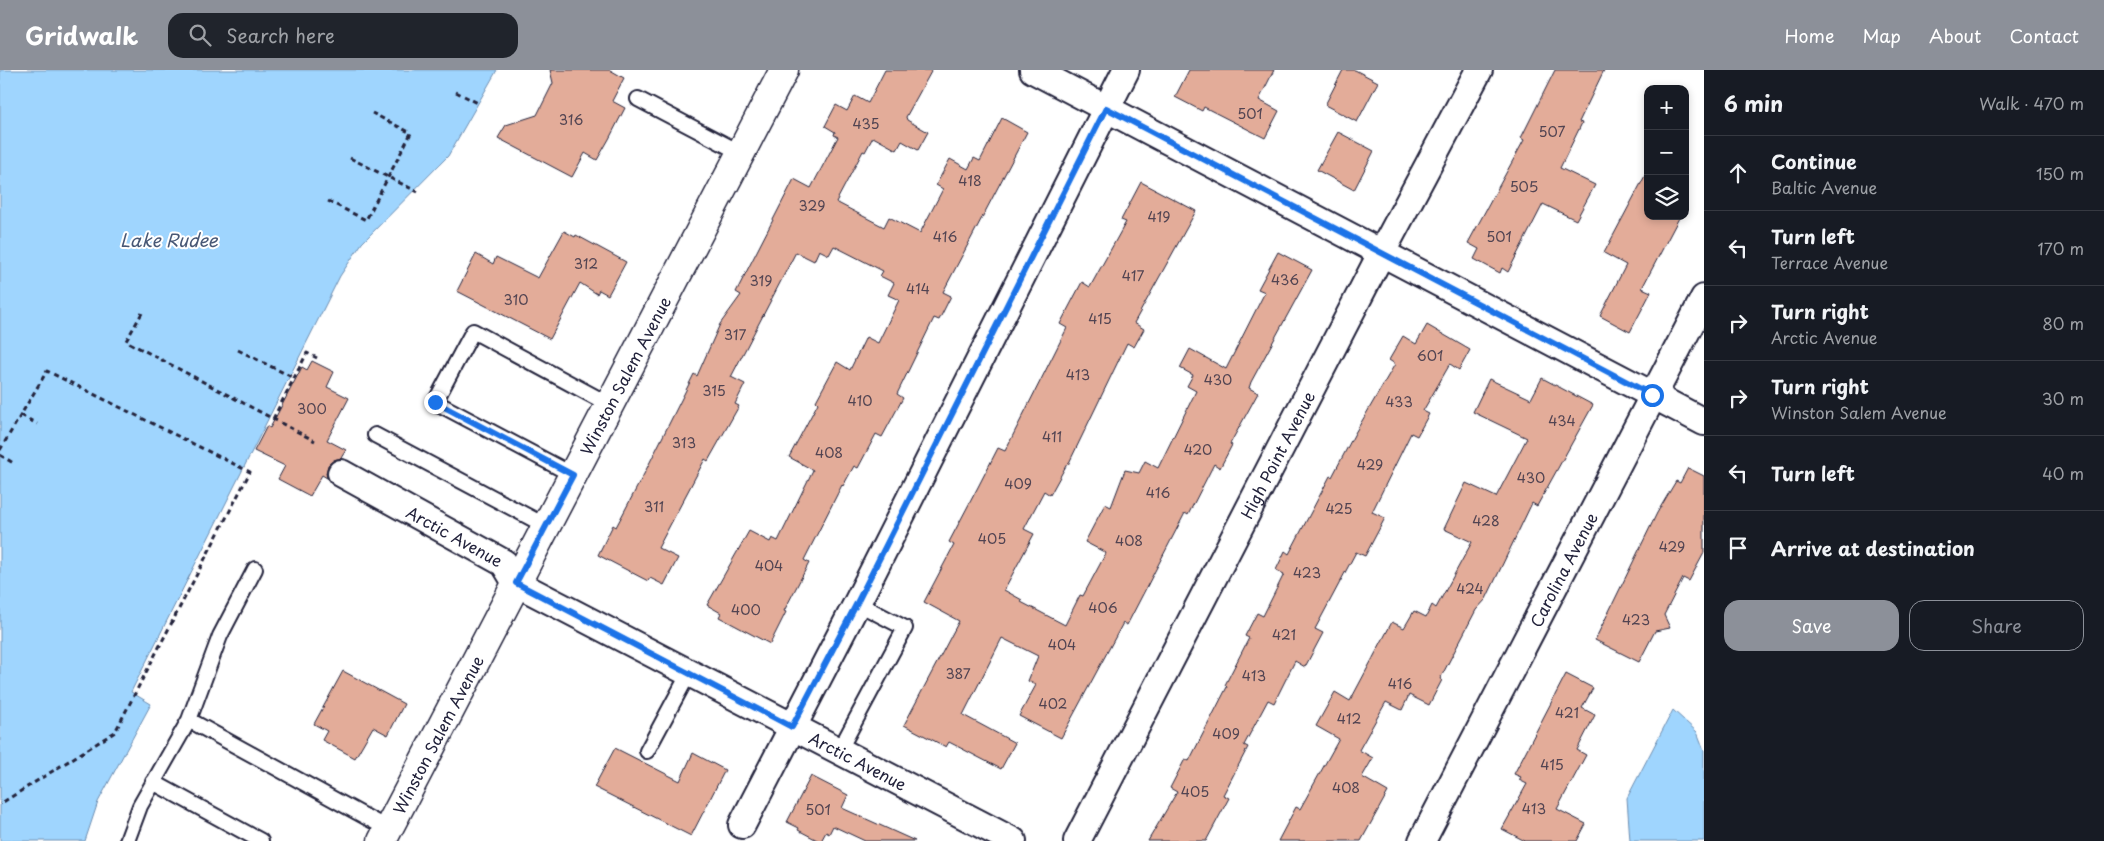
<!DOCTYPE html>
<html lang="en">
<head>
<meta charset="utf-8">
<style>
	body { margin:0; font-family:"Playpen Sans",sans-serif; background:#20242c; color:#f1f3f6 }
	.controls { position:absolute; right:15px; top:15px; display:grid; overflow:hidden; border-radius:10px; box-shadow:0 2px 8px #0003 }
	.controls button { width:45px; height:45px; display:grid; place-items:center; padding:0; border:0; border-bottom:1px solid #363941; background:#171b24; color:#f1f3f6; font:25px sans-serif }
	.stop { position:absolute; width:15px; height:15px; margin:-11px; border:4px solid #1a73e8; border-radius:50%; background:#fff }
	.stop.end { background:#1a73e8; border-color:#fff; box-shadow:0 1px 5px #0008 }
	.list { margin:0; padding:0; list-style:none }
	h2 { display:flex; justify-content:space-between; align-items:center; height:65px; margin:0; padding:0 20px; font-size:21px }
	h2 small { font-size:16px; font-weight:400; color:#9ea1a6 }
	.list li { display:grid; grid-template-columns:32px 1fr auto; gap:15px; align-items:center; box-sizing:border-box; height:75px; padding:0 20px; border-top:1px solid #363941 }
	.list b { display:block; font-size:19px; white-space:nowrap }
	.list p { margin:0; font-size:16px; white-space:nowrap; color:#9ea1a6 }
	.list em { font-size:16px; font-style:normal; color:#9ea1a6 }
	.actions { display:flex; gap:10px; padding:15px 20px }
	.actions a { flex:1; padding:11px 0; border:1px solid #8c9099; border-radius:15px; text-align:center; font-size:18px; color:#8c9099 }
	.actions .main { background:#8c9099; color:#fff }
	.icon { flex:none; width:28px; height:28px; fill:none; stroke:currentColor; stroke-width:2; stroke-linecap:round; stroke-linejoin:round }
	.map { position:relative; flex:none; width:1704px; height:771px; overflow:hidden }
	header { display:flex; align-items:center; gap:30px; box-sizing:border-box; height:70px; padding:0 25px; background:#8c9099; color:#fff }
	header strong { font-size:24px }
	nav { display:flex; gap:28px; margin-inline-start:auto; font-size:18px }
	.search { width:350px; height:45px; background:#20242c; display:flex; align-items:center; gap:12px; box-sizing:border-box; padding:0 18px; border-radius:15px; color:#9ea1a6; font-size:19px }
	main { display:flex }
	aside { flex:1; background:#171b24 }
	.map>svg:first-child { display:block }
	.water { fill:#9fd5fe; stroke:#6d8db0 }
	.building { fill:#e3ac99; stroke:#22223b }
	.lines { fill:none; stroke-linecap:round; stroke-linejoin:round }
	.service-casing { stroke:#22223b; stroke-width:18 }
	.minor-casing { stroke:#22223b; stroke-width:30 }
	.tertiary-casing { stroke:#22223b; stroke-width:31 }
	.path { stroke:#22223b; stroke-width:3; stroke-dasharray:5 4; stroke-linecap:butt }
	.service { stroke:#fff; stroke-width:14 }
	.minor { stroke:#fff; stroke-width:26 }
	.tertiary { stroke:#fff; stroke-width:28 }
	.route { stroke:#1a73e8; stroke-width:6 }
	.labels { text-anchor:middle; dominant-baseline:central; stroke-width:4; stroke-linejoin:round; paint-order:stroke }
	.number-label { font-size:14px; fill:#524452 }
	.street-label { font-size:16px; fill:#22223b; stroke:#fff }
	.water-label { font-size:18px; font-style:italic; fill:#485876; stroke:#fff }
</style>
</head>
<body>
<header>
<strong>Gridwalk</strong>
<div class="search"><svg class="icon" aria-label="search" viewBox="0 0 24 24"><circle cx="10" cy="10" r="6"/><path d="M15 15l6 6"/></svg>Search here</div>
<nav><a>Home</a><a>Map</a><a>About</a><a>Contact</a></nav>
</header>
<main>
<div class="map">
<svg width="1704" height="771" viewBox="0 0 1704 771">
	<rect width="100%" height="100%" fill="#fff"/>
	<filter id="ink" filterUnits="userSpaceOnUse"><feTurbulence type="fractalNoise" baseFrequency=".02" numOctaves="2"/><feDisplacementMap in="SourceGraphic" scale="10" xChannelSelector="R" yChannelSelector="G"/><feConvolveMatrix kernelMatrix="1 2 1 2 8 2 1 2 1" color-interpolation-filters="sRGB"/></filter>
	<g filter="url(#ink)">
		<path class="water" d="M0,0H497L448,86L362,173L340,206L131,622L151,634L98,732L85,771H0Z
			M1673,640L1697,662L1704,680V771H1630L1627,728Z"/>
		<path class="building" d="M550,0H610L624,8L612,31L625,38L609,69L597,90L585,83L572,107L498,68L506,55L537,45L553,13Z
			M885,0H932L906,47L907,50L928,62L918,80L902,71L897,80L873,67L865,82L863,81L836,132L884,157L889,147L920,163L943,119L936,115L950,89L968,99L974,88L980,91L1002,48L1027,62L943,222L951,226L939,250L934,248L897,324L903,328L882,367L876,364L858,398L854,396L843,416L842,415L804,490L809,493L784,541L786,542L770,574L719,547L721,543L707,535L749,461L770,472L772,468L778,471L813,400L789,387L818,333L816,331L837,292L850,300L866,267L878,273L899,230L888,225L894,213L880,206L883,201L834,176L829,185L819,180L814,191L796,182L731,307L745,314L735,334L739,336L708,391L705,389L658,478L678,488L664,515L650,508L648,511L598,485L613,455L616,457L644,404L694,304L697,306L720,254L741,225L736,222L794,109L811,118L838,67L834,65L835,62L825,56L836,35L847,41L855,26L868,33Z
			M1189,0H1274L1259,30L1279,41L1265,68L1204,37L1202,41L1175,27Z
			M1343,0H1355L1378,12L1357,52L1325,35Z
			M1555,0H1604L1579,52L1582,53L1560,98L1595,115L1576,150L1543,134L1508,202L1502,198L1500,203L1474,189L1479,179L1468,173L1524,70L1521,68Z
			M1338,62L1374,81L1354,120L1317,100Z
			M1648,100V146H1680L1642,218L1651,222L1630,262L1600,246L1626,195L1604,183Z
			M1141,112L1196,141L1134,253L1144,259L1134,277L1127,273L1068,395L1067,394L1050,425L1044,421L1024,459L1034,464L1004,520L1022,530L1021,532L1065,555L1080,525L1083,526L1106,483L1085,472L1105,434L1111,437L1125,400L1139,403L1145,391L1158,398L1196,321L1187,316L1193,305L1180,298L1190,279L1226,299L1265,222L1258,219L1278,182L1312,200L1251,312L1249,318L1258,323L1230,374L1232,375L1220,398L1214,394L1188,445L1185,443L1127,555L1123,553L1061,668L1019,646L1036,615L1028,611L1038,586L1002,568L963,645L1015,673L1001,699L949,672L946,677L904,655L959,551L924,532L954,475L949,472L978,417L998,378L1005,381L1067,258L1060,254L1082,212L1090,217L1126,152L1121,150Z
			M564,161L575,167L576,165L626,192L608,225L599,220L597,224L580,213L550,269L457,221L476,184L493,194L496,187L538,208Z
			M1427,255L1470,280L1459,300L1450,294L1423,341L1429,344L1417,366L1411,363L1372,442L1385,448L1365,486L1356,482L1315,559L1323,563L1305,597L1295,591L1274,633L1268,630L1244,675L1248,677L1223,725L1229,728L1206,771H1148L1177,722L1170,718L1185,689L1189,691L1227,617L1225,615L1249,568L1245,566L1257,543L1263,546L1284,504L1276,500L1285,481L1289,484L1330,406L1332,407L1355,363L1395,294L1389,290L1403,266L1416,274Z
			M312,291L334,302L327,317L349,328L327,370L346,380L341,388L334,390L328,395L326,403L327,408L322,405L310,426L278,409L285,396L254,381L267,356L270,358L302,297L307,300Z
			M1542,308L1593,335L1537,436L1532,433L1486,529L1476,540L1440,609L1442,610L1429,635L1409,625L1402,640L1386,632L1359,680L1373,688L1362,707L1388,722L1361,771H1278L1296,737L1300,739L1339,669L1316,656L1335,622L1350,631L1392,552L1404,558L1414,541L1426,547L1432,535L1436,538L1472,472L1444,459L1466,413L1496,427L1527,368L1473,342L1489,309L1531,329Z
			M1688,398L1704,406V483L1689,511L1683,508L1664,545L1670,558L1655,561L1639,592L1595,570L1657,443L1676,411L1680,413Z
			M343,601L404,634L388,665L373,657L355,688L322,670L327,661L314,654Z
			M1566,604L1593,618L1582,638L1595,645L1577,680L1586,685L1557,739L1586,754L1577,771H1525L1502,759L1527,714L1519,710L1521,707L1514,704Z
			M615,678L680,711L693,683L725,700L691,766L594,717Z
			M811,706L848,725L842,738L915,771H865L833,756L829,764L826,762L821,771H819L798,760L799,758L787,752Z"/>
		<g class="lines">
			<defs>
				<path id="service" d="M638,29L741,83
					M375,365L546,456
					M573,405L435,332L473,261L610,335
					M189,650L388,759
					M647,681L689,603
					M839,681L905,558L857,533
					M153,712L261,771
					M127,771L140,736L189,650L220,566L255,499"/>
				<g id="minor">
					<path d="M1033,0L1704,352"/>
					<path id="s1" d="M341,403L504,493L516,513L1013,771"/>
					<path d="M742,755L857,533L1126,0"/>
					<path id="s2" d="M1077,771L1382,182L1479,0"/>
					<path id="s3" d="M1422,771L1704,228"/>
				</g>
				<g id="tertiary">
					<path id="s4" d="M382,771L784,0"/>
				</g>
			</defs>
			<use href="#service" class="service-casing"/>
			<use href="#minor" class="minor-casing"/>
			<use href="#tertiary" class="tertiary-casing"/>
			<path class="path" d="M456,22L480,34
				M350,88L418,122
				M328,131L366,150L411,63L372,43
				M142,243L126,271L315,371
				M238,280L294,308
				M21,345L37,354
				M273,349L307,283L317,288
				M0,380L47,301L250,402L115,662L0,734
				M0,385L15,394"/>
			<use href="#service" class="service"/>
			<use href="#minor" class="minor"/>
			<use href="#tertiary" class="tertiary"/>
		</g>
	</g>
	<g class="lines" filter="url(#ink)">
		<path class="route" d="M435,332L573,405L516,513L792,657L857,533L1106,38L1652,325"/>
	</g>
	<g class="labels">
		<g class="number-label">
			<text x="1250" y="43">501</text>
			<text x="571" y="49">316</text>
			<text x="866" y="53">435</text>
			<text x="1552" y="61">507</text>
			<text x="970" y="110">418</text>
			<text x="1524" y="116">505</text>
			<text x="812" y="135">329</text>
			<text x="1159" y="146">419</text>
			<text x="945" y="166">416</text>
			<text x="1499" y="166">501</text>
			<text x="586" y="193">312</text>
			<text x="1133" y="205">417</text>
			<text x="1285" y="209">436</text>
			<text x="761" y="210">319</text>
			<text x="918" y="218">414</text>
			<text x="516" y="229">310</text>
			<text x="1100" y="248">415</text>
			<text x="735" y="264">317</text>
			<text x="1430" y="285">601</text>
			<text x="1078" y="304">413</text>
			<text x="1218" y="309">430</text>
			<text x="714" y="320">315</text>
			<text x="860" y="330">410</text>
			<text x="1399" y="331">433</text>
			<text x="312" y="338">300</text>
			<text x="1562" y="350">434</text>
			<text x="1052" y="366">411</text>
			<text x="684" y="372">313</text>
			<text x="1198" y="379">420</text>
			<text x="829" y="382">408</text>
			<text x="1370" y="394">429</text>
			<text x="1531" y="407">430</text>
			<text x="1018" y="413">409</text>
			<text x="1158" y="422">416</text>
			<text x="654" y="436">311</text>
			<text x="1339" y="438">425</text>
			<text x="1486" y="450">428</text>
			<text x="992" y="468">405</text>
			<text x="1129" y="470">408</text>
			<text x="1672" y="476">429</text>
			<text x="769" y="495">404</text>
			<text x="1307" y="502">423</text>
			<text x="1470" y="518">424</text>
			<text x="1103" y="537">406</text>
			<text x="746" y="539">400</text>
			<text x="1636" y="549">423</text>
			<text x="1284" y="564">421</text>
			<text x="1062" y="574">404</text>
			<text x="958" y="603">387</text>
			<text x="1254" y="605">413</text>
			<text x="1400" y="613">416</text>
			<text x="1053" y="633">402</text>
			<text x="1567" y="642">421</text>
			<text x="1349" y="648">412</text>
			<text x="1226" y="663">409</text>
			<text x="1552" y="694">415</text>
			<text x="1346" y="717">408</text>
			<text x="1195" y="721">405</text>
			<text x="1534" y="738">413</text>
			<text x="818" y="739">501</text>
		</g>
		<g class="street-label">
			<text stroke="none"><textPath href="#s4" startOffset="525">Winston Salem Avenue</textPath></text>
			<text stroke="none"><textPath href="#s2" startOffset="435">High Point Avenue</textPath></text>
			<text stroke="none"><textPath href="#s1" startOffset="130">Arctic Avenue</textPath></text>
			<text stroke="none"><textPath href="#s3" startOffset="306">Carolina Avenue</textPath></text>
			<text stroke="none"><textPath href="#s4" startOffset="120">Winston Salem Avenue</textPath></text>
			<text stroke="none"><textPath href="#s1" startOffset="595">Arctic Avenue</textPath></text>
		</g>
		<g class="water-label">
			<text x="169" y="169">Lake Rudee</text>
		</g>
	</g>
</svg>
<div class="controls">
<button>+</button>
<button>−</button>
<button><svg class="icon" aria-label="layers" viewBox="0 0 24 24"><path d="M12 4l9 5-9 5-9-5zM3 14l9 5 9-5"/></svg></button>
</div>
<div class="stop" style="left:1652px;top:325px"></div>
<div class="stop end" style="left:435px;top:332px"></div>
</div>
<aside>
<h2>6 min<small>Walk · 470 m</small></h2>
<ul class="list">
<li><svg class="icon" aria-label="ahead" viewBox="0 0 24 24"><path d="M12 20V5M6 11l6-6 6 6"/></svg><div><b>Continue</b><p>Baltic Avenue</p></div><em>150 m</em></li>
<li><svg class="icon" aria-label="left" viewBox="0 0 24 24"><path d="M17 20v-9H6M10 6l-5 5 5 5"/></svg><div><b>Turn left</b><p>Terrace Avenue</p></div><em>170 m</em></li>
<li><svg class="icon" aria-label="right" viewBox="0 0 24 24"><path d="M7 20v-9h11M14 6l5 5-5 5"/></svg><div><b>Turn right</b><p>Arctic Avenue</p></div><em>80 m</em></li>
<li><svg class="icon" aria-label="right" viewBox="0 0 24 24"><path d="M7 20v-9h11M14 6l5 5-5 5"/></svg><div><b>Turn right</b><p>Winston Salem Avenue</p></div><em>30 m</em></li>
<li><svg class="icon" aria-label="left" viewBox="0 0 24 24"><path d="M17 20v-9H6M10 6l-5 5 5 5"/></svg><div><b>Turn left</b></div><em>40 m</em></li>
<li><svg class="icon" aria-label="arrive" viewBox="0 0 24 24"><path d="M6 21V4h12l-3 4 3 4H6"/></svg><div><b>Arrive at destination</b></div></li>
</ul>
<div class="actions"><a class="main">Save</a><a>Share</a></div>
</aside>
</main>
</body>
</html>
